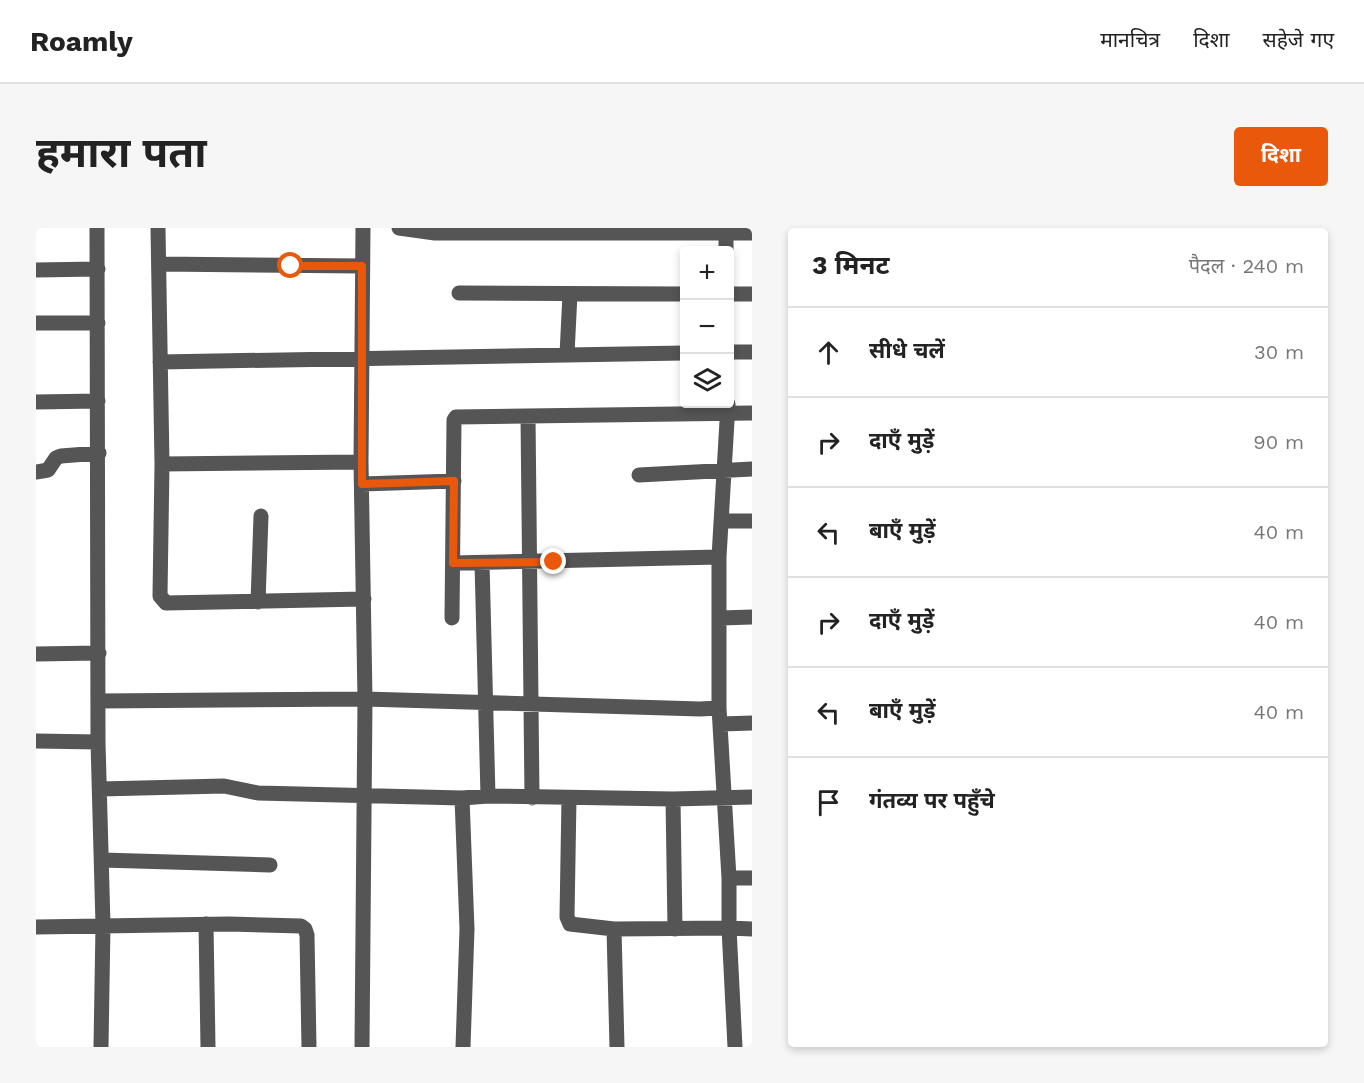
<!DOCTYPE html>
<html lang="hi">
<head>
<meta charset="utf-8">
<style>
	body { margin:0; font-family:"Work Sans","Noto Sans Devanagari",sans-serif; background:#f6f6f6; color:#222 }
	.controls { position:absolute; right:18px; top:18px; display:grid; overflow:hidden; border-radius:6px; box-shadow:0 3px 9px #0003 }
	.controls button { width:54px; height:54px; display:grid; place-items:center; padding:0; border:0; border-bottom:2px solid #e0e0e0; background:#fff; color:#222; font:30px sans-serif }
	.stop { position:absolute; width:18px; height:18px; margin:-14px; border:4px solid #ea580c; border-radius:50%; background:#fff }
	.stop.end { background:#ea580c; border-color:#fff; box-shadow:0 2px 6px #0008 }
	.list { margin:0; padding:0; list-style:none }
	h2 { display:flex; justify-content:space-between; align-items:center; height:78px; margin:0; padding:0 24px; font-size:26px }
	h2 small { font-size:20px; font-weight:400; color:#767676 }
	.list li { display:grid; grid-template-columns:39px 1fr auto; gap:18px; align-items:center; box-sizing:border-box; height:90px; padding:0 24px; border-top:2px solid #e0e0e0 }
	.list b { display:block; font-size:22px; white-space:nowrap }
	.list em { font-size:20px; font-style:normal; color:#767676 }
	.icon { flex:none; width:33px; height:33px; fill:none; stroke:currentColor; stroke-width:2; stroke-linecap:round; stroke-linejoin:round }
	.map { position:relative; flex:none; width:716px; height:819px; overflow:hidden; border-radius:6px }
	header { display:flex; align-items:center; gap:36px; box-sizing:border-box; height:84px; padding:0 30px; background:#fff; border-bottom:2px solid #e0e0e0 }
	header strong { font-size:28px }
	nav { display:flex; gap:33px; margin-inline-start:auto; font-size:21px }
	.intro { display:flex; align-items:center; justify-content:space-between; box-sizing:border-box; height:144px; padding:0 36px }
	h1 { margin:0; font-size:42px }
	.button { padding:15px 27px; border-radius:6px; background:#ea580c; color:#fff; font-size:21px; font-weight:700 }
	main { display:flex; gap:36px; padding:0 36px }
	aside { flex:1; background:#fff; border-radius:6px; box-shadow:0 3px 9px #0003 }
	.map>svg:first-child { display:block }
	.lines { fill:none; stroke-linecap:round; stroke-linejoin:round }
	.minor { stroke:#555; stroke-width:15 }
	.route { stroke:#ea580c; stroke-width:8 }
</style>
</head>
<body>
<header>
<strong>Roamly</strong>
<nav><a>मानचित्र</a><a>दिशा</a><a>सहेजे गए</a></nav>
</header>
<div class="intro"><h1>हमारा पता</h1><a class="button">दिशा</a></div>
<main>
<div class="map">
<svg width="716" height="819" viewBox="0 0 716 819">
	<rect width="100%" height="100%" fill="#fff"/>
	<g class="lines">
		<path class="minor" d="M61,0L62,514L67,697L65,819
			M122,0L126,236L124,368L130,375L328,371
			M363,0L399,5H716
			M690,0V22
			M123,36L326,38
			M0,42L62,41
			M423,65L648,66
			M694,66H716
			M0,95H62
			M694,124H716
			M531,126L534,66
			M124,134L648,125
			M0,174L62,173
			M492,188L496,570
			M126,236L325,234
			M0,244L12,242L20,230L25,228L63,225
			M603,247L716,241
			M326,256L418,253
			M686,293H716
			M417,335L683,329
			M446,335L452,568
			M222,374L225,288
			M416,390L418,192L420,189L716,185
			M685,390L716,389
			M0,426L63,425
			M63,473L329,471L664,481L683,480
			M685,496L716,495
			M0,513L62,514
			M64,561L188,558L222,565L426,570L452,568L637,571L716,569
			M426,570L431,701L427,819
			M533,570L531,689L534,696L578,701L693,700V650L683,480V329L692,176
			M637,571L639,701
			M66,632L234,637
			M693,650H716
			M170,696L172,819
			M0,699L193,696L265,698L269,701L271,707L273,819
			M578,701L581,819
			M326,819L329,471L325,234L327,0
			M699,819L693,700L716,701"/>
	</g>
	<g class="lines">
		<path class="route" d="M255,38H326V256L418,253L417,335L518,334"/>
	</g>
</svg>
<div class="controls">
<button>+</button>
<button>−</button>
<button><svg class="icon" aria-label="layers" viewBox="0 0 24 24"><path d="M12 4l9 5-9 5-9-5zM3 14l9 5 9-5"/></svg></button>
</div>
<div class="stop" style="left:255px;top:38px"></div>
<div class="stop end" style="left:518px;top:334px"></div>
</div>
<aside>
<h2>3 मिनट<small>पैदल · 240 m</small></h2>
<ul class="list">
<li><svg class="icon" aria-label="ahead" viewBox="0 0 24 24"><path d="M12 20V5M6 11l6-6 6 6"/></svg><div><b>सीधे चलें</b></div><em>30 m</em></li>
<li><svg class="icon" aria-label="right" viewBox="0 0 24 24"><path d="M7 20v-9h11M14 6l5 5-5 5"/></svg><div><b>दाएँ मुड़ें</b></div><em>90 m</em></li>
<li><svg class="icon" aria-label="left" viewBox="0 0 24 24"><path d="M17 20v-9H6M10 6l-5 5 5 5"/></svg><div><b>बाएँ मुड़ें</b></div><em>40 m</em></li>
<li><svg class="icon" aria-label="right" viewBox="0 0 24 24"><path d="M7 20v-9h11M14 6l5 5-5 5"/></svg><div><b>दाएँ मुड़ें</b></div><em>40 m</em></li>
<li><svg class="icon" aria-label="left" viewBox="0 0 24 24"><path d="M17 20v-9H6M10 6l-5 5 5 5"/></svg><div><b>बाएँ मुड़ें</b></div><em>40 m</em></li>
<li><svg class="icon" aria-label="arrive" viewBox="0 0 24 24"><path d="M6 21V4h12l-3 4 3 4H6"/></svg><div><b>गंतव्य पर पहुँचे</b></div></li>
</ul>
</aside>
</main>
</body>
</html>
